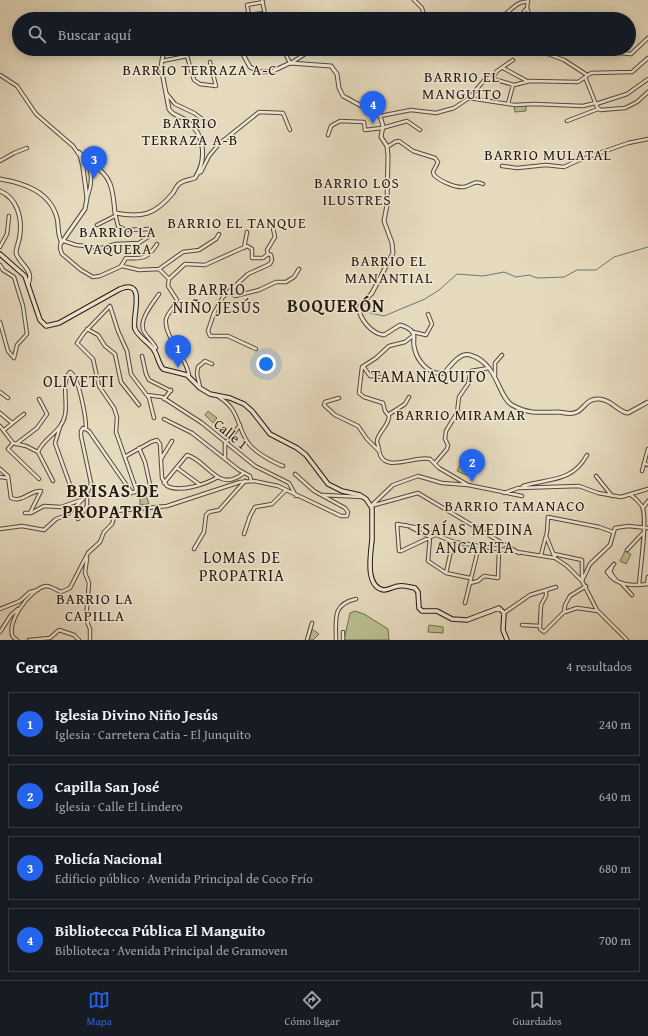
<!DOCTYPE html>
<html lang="es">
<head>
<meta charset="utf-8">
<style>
	body { margin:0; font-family:"Gentium Book Plus",serif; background:#20242c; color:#f1f3f6 }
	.you { position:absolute; left:266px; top:364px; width:14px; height:14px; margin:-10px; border:3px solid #fff; border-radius:50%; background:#1a73e8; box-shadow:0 0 0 6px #1a73e833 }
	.badge { display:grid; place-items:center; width:26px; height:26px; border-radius:50%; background:#2563eb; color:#fff; font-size:13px; font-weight:700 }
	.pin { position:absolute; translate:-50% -33px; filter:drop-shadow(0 1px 2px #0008) }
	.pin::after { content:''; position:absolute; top:21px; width:14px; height:12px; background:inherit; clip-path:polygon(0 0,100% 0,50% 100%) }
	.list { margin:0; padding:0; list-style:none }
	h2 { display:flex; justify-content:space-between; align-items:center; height:52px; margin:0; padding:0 16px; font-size:17px }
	h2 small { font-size:13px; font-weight:400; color:#9ea1a6 }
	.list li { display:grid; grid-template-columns:26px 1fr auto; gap:12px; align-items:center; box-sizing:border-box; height:64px; margin:0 8px 8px; padding:0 8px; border:1px solid #363941; border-radius:0px }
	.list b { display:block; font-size:15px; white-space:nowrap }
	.list p { margin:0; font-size:13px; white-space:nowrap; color:#9ea1a6 }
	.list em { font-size:13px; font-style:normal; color:#9ea1a6 }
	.icon { flex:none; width:22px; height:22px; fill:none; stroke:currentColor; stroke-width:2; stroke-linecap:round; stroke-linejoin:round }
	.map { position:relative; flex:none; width:648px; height:640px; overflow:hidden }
	.search { position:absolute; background:#171b24; box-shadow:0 2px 10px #0003; left:12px; right:12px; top:12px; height:44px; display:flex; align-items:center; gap:10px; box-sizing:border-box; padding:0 14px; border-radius:22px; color:#9ea1a6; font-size:15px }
	.sheet { height:340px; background:#171b24 }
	nav { display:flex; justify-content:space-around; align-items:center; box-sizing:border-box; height:56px; border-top:1px solid #363941; background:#171b24; font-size:11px; color:#9ea1a6 }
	nav a { display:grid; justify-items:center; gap:2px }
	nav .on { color:#2563eb }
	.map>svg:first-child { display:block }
	.green { fill:#b9be8f; stroke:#6e6c4e }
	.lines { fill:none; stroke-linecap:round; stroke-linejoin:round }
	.stream { stroke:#687a72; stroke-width:1 }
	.minor-casing { stroke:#53493a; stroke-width:4.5 }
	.tertiary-casing { stroke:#53493a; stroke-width:5 }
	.secondary-casing { stroke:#22190e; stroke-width:5.5 }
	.minor { stroke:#efe7d5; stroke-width:2.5 }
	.tertiary { stroke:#efe7d5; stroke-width:3 }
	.secondary { stroke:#efe7d5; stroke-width:3.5 }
	.labels { text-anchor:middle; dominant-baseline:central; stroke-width:3; stroke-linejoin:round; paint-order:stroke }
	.street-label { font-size:14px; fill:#22190e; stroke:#efe7d5 }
	.neighbourhood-label { font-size:15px; letter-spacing:1px; fill:#22190e; stroke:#efe7d5 }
	.quarter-label { font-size:16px; letter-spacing:1px; fill:#22190e; stroke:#efe7d5 }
	.district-label { font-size:18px; font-weight:bold; letter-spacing:1px; fill:#22190e; stroke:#efe7d5 }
</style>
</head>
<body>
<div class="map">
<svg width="648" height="640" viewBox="0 0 648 640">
	<rect width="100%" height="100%" fill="#e6dabe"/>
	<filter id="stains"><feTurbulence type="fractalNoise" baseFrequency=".005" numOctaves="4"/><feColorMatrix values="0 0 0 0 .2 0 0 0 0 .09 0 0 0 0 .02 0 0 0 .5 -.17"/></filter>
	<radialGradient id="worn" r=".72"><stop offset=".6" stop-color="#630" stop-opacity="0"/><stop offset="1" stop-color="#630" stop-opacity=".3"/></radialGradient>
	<path class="green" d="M526,105V111L515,112L514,106Z
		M208,411L217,418L213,423L205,415Z
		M460,465L471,470L469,476L457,471Z
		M143,495H146L149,504L140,505V498Z
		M625,551L631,554L626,564L620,561Z
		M355,611L364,614L388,629L389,640H344L350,613Z
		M429,625L443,627V633L428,632Z
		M312,629L319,634L313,640H309Z"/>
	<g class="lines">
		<path class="stream" d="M370,313L384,316L425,299L439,290L457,274L483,276L504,272L516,277L529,275L537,278L564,277L577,270H596L614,257L648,247"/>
		<defs>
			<path id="minor" d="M262,0L266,19
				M414,0L422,8L425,19
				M528,0L527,8L531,19
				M263,2L247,5L249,15L265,13
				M498,19C509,14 516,0 528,2
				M518,19L527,8
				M283,49L290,63
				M337,49H345
				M360,49C371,53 381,57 391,49
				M535,49L564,60L587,75
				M593,49L605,52L631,54L648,38
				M162,61L187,56L194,80L200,84L216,86L210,62
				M291,63L305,54L322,49
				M503,68L527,81
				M0,75L17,86L36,114L73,146L80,156L83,168
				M585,77L597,107L600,110L625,108L637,102L648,92
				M492,78L497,71L513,60
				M166,93L175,104L194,113L209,124
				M469,98L515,105L534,104L583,106L595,103
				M508,104L513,85
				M596,104L627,94L648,79
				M380,116L411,110L436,113L454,108L469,98L487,77L514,85L530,81L578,82L591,73L632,72L648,58
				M567,121L598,109
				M328,135L331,126L340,121L364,122L365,130L382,128L407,121L420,130
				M387,147L395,142L399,141L413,151L435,158L438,162L433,172L434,175C440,181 455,188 464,187C472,185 475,180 483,184
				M79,152C92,164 94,181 87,197
				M0,161L14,153L27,148
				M502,166L517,168L546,165L564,167L577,161L628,143L648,139
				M198,173L201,172L209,156L219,144L259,112L283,113L290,130
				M97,225L115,216
				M61,241L60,248L62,254L81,270L93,277L100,276L122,266L139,270L159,269L169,279
				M64,241L76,245L102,248L116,244L139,243L151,235L152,231L149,229L126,230L118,226L115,213
				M0,247L7,234L9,216
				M244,248L247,232
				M268,254L267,250L275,237L272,224
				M0,265L3,270L14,277L23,306L27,334L17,345L14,358
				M121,266L126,258C142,259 148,259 157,244
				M159,269L183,252L199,250L216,239L219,234
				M169,279L185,264L205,265L247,246L252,249V258H263L268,254L271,255L272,260L270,264L248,274L223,297L214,313L208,331L210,336H228L256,349
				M169,279L168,286L177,300C175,307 168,312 166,319C163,336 189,360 189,377
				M229,292L235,296L259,290L276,282H286L294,277L299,269
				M0,322L8,351L14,358
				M87,329L98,335L105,346L115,354L121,382L139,405
				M413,332L426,335L432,324L428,314
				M414,335L405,342L389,346L376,358L362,367L359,393L364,397L383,403L385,411L389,416C389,426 378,432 377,441C377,444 379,447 379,450C382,475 414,455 430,459L439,468L468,485
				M154,349L156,348C153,341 144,335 143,329C140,318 153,303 159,294
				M142,356L146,374L149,380L171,391
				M363,366L370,376L381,377
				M495,375V363L502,355
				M200,387L197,374L198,367L205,361L212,364
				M0,392L8,398
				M147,395L162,397L202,423L255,466L289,483L296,496
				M219,397C241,411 236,427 249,444C255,452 274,463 283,466
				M339,398L325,402L324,405L335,415L358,426L367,439L379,451
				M164,399L171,390
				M0,413L12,423
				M388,415L405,404L409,397
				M164,419L192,433L239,470L250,476L251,481
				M0,426L13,443L26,446L38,452
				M60,427L55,443L70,485
				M4,430L24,414
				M13,443L8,449L39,479
				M16,444L37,428L47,414L39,399
				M139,448L145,462L151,489
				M38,452C44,437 62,432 65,415C68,403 61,382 70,372C79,376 86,418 86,428
				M38,452L53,481
				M126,456L151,442L157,440L160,444L162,478L167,486C180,493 206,484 218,477
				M225,458V444L240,425
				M161,459L172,441
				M435,463L447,449L448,445L445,439L446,431L457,413L459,397L468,384L471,371L489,368
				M644,463L648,465
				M177,468L199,484
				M0,469L8,476L11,498C23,503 30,490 41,491L30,513
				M642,471L648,449
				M596,476L612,496
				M0,477L8,478
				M164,483L187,455C209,461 217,494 244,473
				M523,486C548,478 572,483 587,455
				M519,488L579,486L598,493L621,497L648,489
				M504,493L518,488
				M122,495L135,492L136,489L116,432L117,417L114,408L99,386L93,359L77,343L84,333L110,306L118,331L127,351L131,374L149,398L154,418
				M323,495L362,497
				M631,495C635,498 639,502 642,506C648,519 640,568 639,585
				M371,506L418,493L519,553
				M371,506L393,485L418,476L442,483L468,485L522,496
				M643,508L648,501
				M25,513H31L44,506L61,507L81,500
				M78,519L87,506V493
				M406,525L430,537L428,561L446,573L470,578
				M0,529L22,526L44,530L56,519L67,515L83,499L89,489L91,483L81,436V431L83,428L89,431L132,493
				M244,534L250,516L255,507L272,504L286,490
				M435,535L401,551H399L397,524L419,528L454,542L555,558L567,566L582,581L597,610L627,640
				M546,536L555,558
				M194,549L204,532L206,515L209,512L219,510L245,481
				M627,550L643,533
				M554,554L582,560V579
				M541,555L547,532L548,517L599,527L613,532
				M87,558L85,573L89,583L86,619L90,629V640
				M614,564L607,572C616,586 633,586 648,584
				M612,567L610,572L616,580
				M446,573L453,542
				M582,581L590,564L610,545L615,528L628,526L648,528
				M470,583L478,581L484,576L498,578L499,549
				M621,583L632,595
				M647,584L648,577
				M546,591V596L541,605L540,626V629L544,632L564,612L565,605L570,596L586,586
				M465,603L479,546
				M0,609L20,601L30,592L38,590
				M565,612L577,608L598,611
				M504,613L530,595L556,587
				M522,625L540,626
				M0,632L11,615L18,609
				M17,640L13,637C5,623 31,588 46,586C51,586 56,590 61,592L70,588L88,553L100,542L104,532L112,524L116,511L167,506L240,482L254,481L278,486L341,516H347L348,512L345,508L314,491L295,474
				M29,640L50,638L59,630L74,635L79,640
				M307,640L312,623
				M336,640C336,619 332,604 356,599
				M343,640V632"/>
			<path id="tertiary" d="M240,49L250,67L260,72L273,71L290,63L331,66L337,74L339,88L343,96L380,116L383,126L381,137L387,146L388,156L387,205L384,221L392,243L393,253L372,293L359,307C359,319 372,334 384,335L400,325C404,326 411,329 413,333C415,337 413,341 414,346C416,359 428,376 444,373C450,367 459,352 470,355C498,363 498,397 512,405C530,415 540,412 559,412C565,413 571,415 577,412C585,408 587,398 599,399C611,399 618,412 628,413L648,402
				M0,179C23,183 50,191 57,218C59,225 57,236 62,242L85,209L87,198L83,168L93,166C113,175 113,194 115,213C142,218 155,215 173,193C175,190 176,187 178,185C182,180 190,180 195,178C207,160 205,134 187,121C181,116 173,116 169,109L161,67L164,49
				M0,191C17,198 22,217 20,234C20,241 16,246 16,253C19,264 35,270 28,284"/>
			<path id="secondary" d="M0,254L25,276L40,320L46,326L59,323L120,289C148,278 131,318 135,329C139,338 149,342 154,350C158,356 158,363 163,369L187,375L200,388L210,394L230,398L244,404L252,411L270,434L297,448L306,455L328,484L342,491L360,495L366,499L372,508V541
				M372,539C371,553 364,587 384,590C389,590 394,586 399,586C404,585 410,587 415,588L418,592L419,608L422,611H437L452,619L467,620L499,608L504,613L503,630L507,640"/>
		</defs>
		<use href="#minor" class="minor-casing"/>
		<use href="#tertiary" class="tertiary-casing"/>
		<use href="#secondary" class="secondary-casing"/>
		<use href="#minor" class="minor"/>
		<use href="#tertiary" class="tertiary"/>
		<use href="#secondary" class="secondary"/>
	</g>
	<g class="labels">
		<g class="street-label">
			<text transform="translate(231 434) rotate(39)">Calle 1</text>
		</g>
		<g class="neighbourhood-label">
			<text x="200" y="69">BARRIO TERRAZA A-C</text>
			<text x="462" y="76">BARRIO EL<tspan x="462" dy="17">MANGUITO</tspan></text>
			<text x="190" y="122">BARRIO<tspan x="190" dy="17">TERRAZA A-B</tspan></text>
			<text x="548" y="154">BARRIO MULATAL</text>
			<text x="357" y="182">BARRIO LOS<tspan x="357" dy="17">ILUSTRES</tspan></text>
			<text x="237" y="222">BARRIO EL TANQUE</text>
			<text x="118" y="231">BARRIO LA<tspan x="118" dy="17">VAQUERA</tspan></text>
			<text x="389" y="260">BARRIO EL<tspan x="389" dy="17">MANANTIAL</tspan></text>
			<text x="461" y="414">BARRIO MIRAMAR</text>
			<text x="515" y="505">BARRIO TAMANACO</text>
			<text x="95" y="598">BARRIO LA<tspan x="95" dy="17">CAPILLA</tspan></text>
		</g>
		<g class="quarter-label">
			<text x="217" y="289">BARRIO<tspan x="217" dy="18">NIÑO JESÚS</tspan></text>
			<text x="429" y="376">TAMANAQUITO</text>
			<text x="79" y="381">OLIVETTI</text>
			<text x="475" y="529">ISAÍAS MEDINA<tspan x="475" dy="18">ANGARITA</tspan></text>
			<text x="242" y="557">LOMAS DE<tspan x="242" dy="18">PROPATRIA</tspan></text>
		</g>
		<g class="district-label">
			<text x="336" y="305">BOQUERÓN</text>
			<text x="113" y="490">BRISAS DE<tspan x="113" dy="21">PROPATRIA</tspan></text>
		</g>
	</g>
	<rect width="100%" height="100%" filter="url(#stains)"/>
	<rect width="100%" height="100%" fill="url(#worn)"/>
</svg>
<div class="you"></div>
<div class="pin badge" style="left:178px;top:368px">1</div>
<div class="pin badge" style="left:472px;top:482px">2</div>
<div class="pin badge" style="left:94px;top:179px">3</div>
<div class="pin badge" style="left:373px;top:124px">4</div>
<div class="search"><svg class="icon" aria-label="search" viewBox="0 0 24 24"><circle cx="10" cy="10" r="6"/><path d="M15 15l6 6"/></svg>Buscar aquí</div>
</div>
<section class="sheet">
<h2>Cerca<small>4 resultados</small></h2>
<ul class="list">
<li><span class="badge">1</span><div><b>Iglesia Divino Niño Jesús</b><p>Iglesia · Carretera Catia - El Junquito</p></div><em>240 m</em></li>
<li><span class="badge">2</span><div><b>Capilla San José</b><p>Iglesia · Calle El Lindero</p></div><em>640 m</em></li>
<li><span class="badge">3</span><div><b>Policía Nacional</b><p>Edificio público · Avenida Principal de Coco Frío</p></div><em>680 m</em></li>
<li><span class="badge">4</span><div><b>Bibliotecca Pública El Manguito</b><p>Biblioteca · Avenida Principal de Gramoven</p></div><em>700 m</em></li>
</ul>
</section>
<nav>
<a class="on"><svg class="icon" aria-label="map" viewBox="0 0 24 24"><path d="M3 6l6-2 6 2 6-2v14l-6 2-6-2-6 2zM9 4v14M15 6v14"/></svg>Mapa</a>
<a><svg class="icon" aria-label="directions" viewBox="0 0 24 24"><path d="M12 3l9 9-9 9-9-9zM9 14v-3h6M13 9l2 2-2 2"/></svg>Cómo llegar</a>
<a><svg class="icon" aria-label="saved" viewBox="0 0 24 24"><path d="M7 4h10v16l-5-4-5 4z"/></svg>Guardados</a>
</nav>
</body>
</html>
